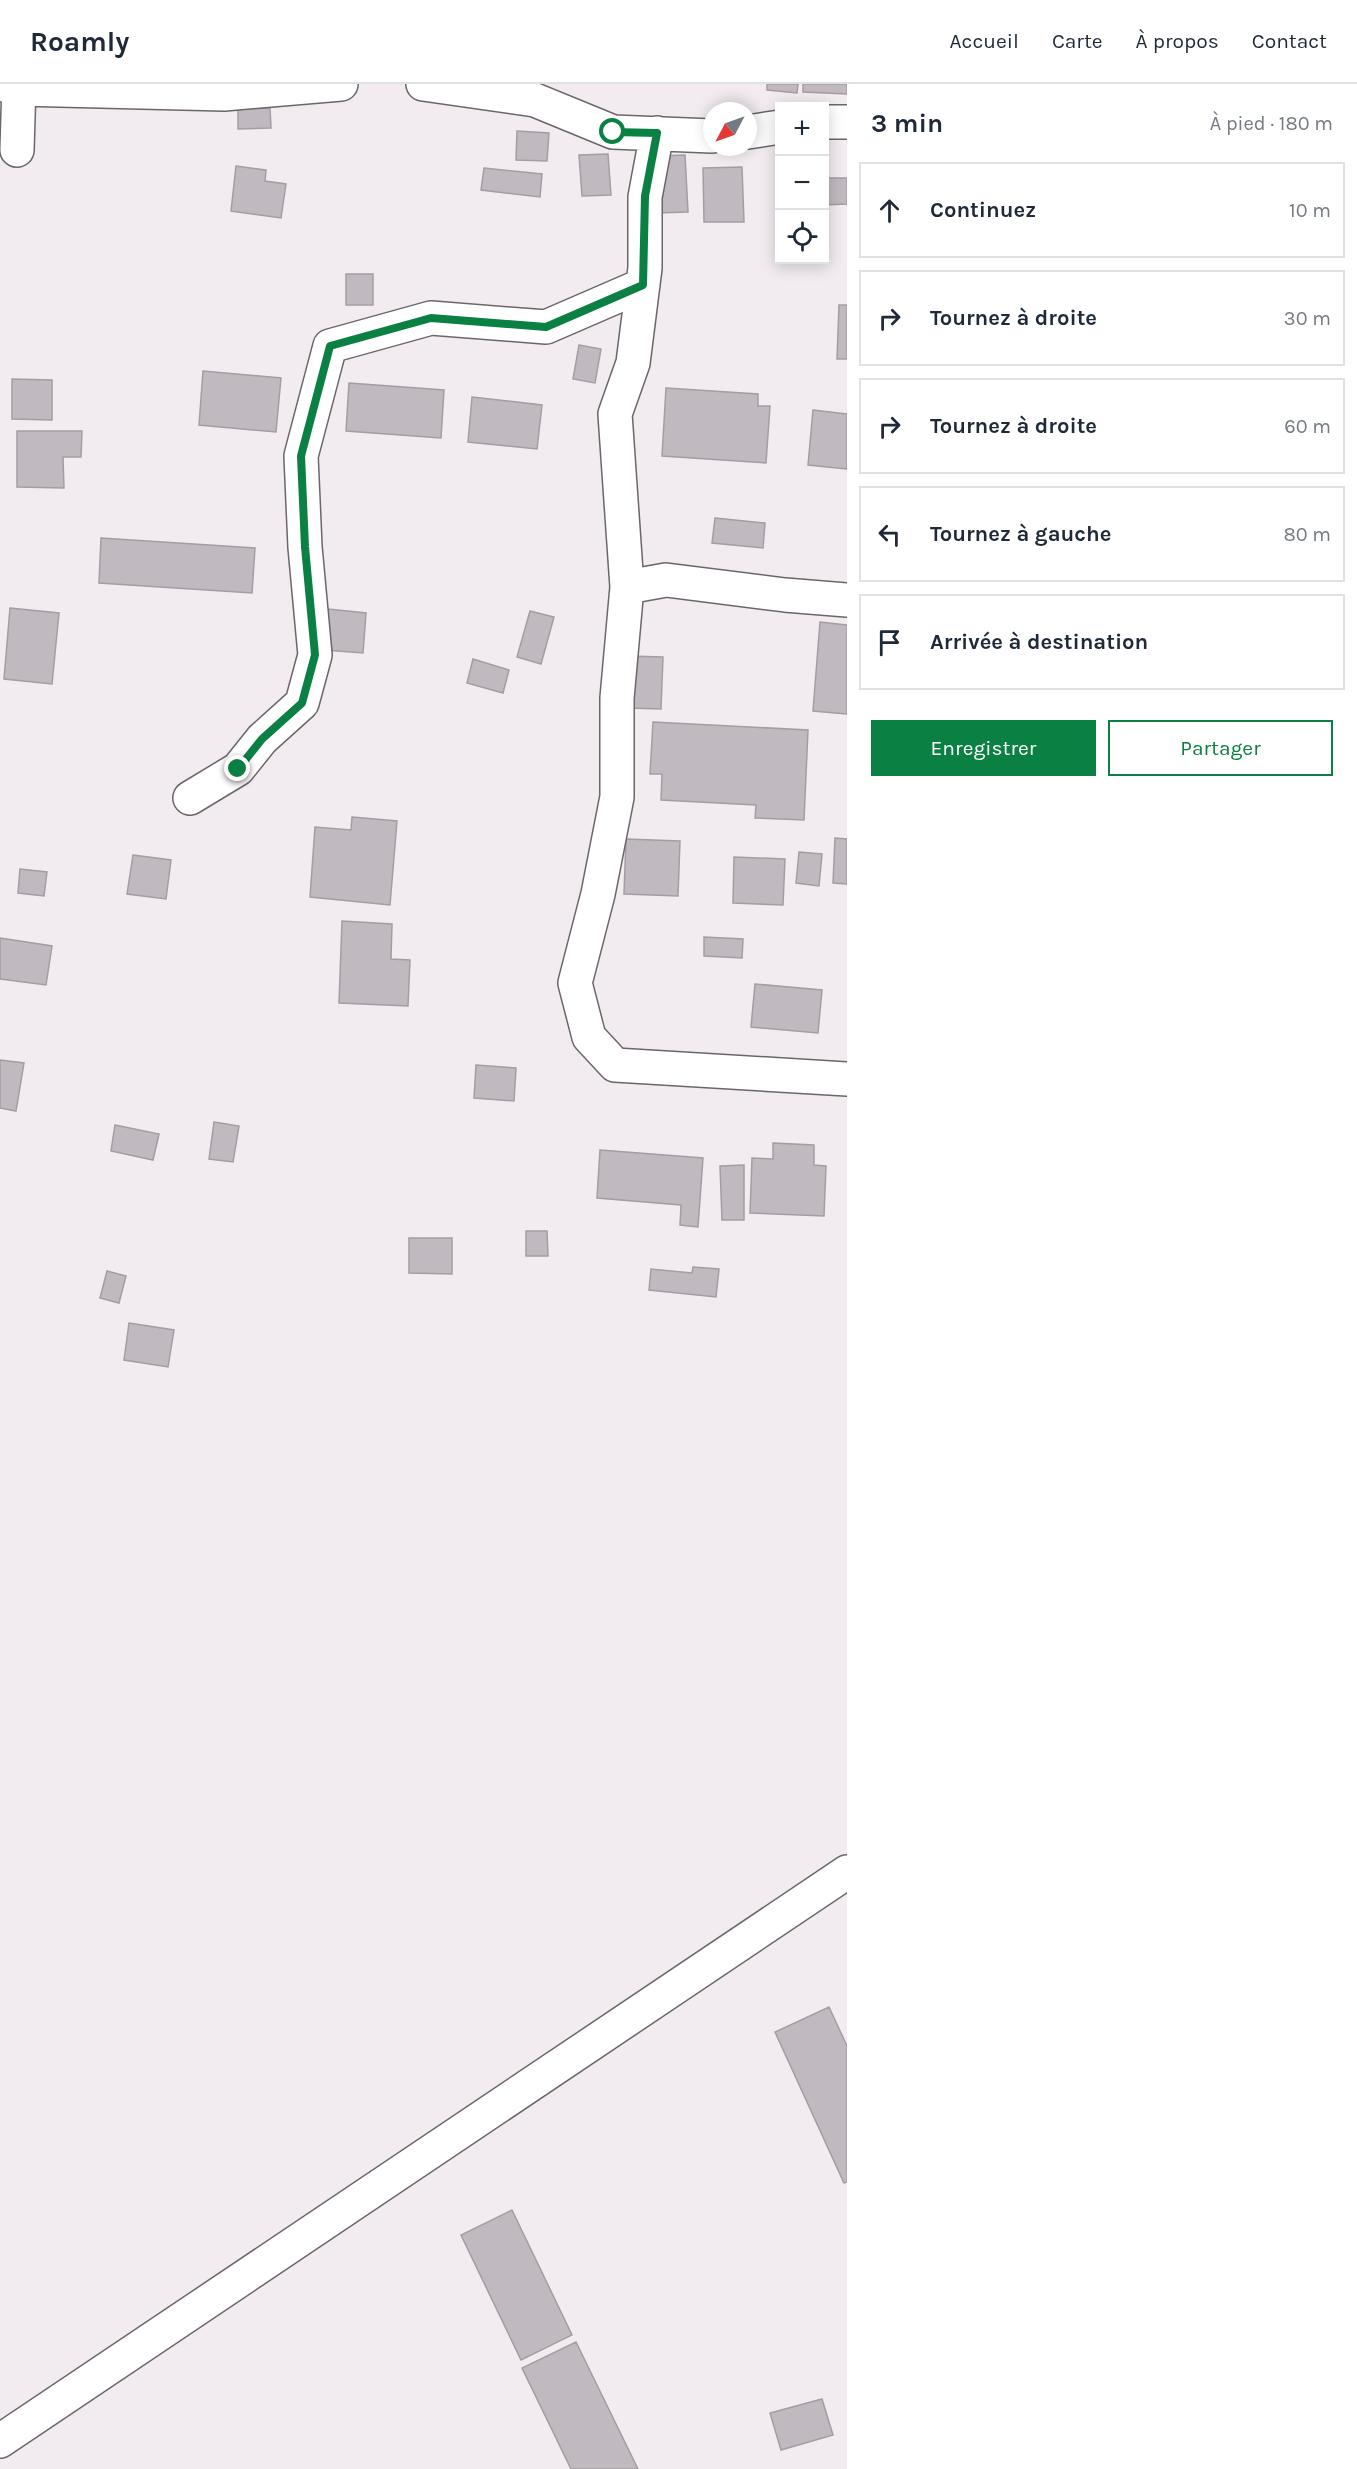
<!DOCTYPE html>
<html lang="fr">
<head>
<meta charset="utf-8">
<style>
	body { margin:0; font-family:Karla,sans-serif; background:#f6f6f7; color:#1f2937 }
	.controls { position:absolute; right:18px; top:18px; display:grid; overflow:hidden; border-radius:0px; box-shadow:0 3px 15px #0003 }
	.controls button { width:54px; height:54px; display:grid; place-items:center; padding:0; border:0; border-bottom:2px solid #e0e1e3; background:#fff; color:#1f2937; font:30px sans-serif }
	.compass { position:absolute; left:703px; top:18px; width:54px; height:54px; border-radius:50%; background:#fff; box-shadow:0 3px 15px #0003; rotate:229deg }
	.stop { position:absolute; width:18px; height:18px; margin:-14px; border:4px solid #0b8043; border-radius:50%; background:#fff }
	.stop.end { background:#0b8043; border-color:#fff; box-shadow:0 2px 6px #0008 }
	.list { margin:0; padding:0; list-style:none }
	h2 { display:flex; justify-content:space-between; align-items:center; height:78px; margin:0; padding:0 24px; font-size:26px }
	h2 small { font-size:20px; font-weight:400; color:#747a83 }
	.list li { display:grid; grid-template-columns:39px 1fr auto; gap:18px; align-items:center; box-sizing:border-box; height:96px; margin:0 12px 12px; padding:0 12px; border:2px solid #e0e1e3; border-radius:0px }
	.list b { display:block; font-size:22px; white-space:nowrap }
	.list em { font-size:20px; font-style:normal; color:#747a83 }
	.actions { display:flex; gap:12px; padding:18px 24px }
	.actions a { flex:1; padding:14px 0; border:2px solid #0b8043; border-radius:0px; text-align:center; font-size:21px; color:#0b8043 }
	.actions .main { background:#0b8043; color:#fff }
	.icon { flex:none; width:33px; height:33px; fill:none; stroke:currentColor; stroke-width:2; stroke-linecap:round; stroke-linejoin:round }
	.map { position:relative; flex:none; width:847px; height:2385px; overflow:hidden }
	header { display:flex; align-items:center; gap:36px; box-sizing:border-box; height:84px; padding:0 30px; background:#fff; border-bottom:2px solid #e0e1e3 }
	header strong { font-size:28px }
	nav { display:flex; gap:33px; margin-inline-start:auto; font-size:21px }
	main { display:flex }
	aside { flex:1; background:#fff }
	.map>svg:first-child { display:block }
	.building { fill:#c0b9bf; stroke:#a49da2; stroke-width:1.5 }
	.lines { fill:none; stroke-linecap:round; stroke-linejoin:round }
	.street-casing { stroke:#6c666b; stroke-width:36 }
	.street { stroke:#fff; stroke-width:33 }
	.route { stroke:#0b8043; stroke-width:8 }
</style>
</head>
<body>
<header>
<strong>Roamly</strong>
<nav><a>Accueil</a><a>Carte</a><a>À propos</a><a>Contact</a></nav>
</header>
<main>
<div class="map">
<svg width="847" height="2385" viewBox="0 0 847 2385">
	<rect width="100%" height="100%" fill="#f2ebf0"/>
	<path class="building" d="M767,0H798L797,9L767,6Z
		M803,0H847V10L803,8Z
		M238,24H270L271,44L238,45Z
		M517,47L549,49L547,77L516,76Z
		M608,70L611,111L582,112L579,71Z
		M685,71L688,128L657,129L654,72Z
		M236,82L266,86L265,97L286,100L281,134L231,127Z
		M742,83L744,138H704L703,84Z
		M484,84L542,90L540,113L481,106Z
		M824,94H847V120L824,121Z
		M346,190H373V221H346Z
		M839,221H847V275H837Z
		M579,261L601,265L595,299L573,295Z
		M203,287L281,294L276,348L199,341Z
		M12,295L52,296V336L12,335Z
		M349,299L444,306L441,354L346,347Z
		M666,304L758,310V322H770L766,379L662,372Z
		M472,313L542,321L537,365L468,358Z
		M813,326L847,330V385L808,381Z
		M17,347H82L81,373H63L64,404L17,403Z
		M715,434L765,439L763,464L712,459Z
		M101,454L255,464L252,509L99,499Z
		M10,524L59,529L52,600L4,595Z
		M328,525L366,529L363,569L325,566Z
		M530,527L554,533L541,580L517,573Z
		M820,538L847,541V630L813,627Z
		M629,572L663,573L661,625L627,624Z
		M473,575L509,586L503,609L467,599Z
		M653,638L808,646L804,736L755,734L756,721L661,716L662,690H650Z
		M352,733L397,737L390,821L310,813L315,743L351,746Z
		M835,754L847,755V800L833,799Z
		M626,755L680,757L678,812L624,810Z
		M799,768L822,770L819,802L796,799Z
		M133,771L171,776L166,815L127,810Z
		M734,773L785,775L783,821L733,819Z
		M20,785L47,788L44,812L18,809Z
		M342,837L392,840L391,875L410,876L408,922L339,919Z
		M704,853L743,855L742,874L704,872Z
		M0,854L52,862L46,901L0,895Z
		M755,900L822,906L818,949L751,943Z
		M0,976L24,979L16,1027L0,1024Z
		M476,981L516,984L514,1017L474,1014Z
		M214,1038L239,1042L233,1078L209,1075Z
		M115,1041L159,1050L153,1076L111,1067Z
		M773,1059L814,1061V1081L826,1082L824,1132L750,1129L752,1074L773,1075Z
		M600,1066L703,1074L698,1143L680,1141L681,1121L597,1114Z
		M744,1081V1136H722L720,1082Z
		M526,1147H547L548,1172H526Z
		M409,1154H452V1190L409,1189Z
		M693,1183L719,1185L716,1213L649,1206L651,1185L692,1189Z
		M107,1187L126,1192L119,1219L100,1214Z
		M129,1239L174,1246L168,1283L124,1276Z
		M829,1923L847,1962V2098L844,2099L775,1948Z
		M512,2126L572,2251L521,2276L461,2151Z
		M576,2258L638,2385H571L522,2284Z
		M822,2315L833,2351L781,2366L770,2329Z"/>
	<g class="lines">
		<defs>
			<path id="street" d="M1,0L18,5L224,10L341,0
				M423,0L535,16L613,48L712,52
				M824,38H847
				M748,48L780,43
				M657,49L645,113V184L633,279L615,330L627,503L617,614V713L598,810L575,899L589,953L615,981L847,995
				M17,66L19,0
				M627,503L666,496L785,511L847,516
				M190,714L238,685L262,655L302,619L315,571L305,463L301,372L330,262L431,234L546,243L643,201
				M0,2357L847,1788"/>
		</defs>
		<use href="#street" class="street-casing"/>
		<use href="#street" class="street"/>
	</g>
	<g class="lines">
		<path class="route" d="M238,685L262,655L302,619L315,571L305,463L301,372L330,262L431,234L546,243L643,201L645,112L657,49L613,48"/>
	</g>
</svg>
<div class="controls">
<button>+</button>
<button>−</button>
<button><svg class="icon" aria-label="locate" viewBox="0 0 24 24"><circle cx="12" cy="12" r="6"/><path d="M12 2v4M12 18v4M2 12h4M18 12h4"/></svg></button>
</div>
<svg class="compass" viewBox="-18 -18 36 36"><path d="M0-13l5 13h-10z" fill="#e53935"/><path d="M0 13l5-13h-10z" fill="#747a83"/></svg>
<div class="stop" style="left:613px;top:48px"></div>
<div class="stop end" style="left:238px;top:685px"></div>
</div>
<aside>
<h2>3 min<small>À pied · 180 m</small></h2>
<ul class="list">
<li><svg class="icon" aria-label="ahead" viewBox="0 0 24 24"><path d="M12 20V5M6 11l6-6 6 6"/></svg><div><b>Continuez</b></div><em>10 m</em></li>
<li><svg class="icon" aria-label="right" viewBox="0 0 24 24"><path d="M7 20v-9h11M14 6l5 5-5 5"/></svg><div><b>Tournez à droite</b></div><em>30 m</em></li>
<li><svg class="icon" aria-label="right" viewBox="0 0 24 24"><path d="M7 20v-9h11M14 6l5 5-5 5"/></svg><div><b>Tournez à droite</b></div><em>60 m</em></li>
<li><svg class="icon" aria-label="left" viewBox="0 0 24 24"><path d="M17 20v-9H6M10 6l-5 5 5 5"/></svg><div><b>Tournez à gauche</b></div><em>80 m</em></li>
<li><svg class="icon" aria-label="arrive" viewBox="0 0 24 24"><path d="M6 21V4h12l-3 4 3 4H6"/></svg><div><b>Arrivée à destination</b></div></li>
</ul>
<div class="actions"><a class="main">Enregistrer</a><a>Partager</a></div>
</aside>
</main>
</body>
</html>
